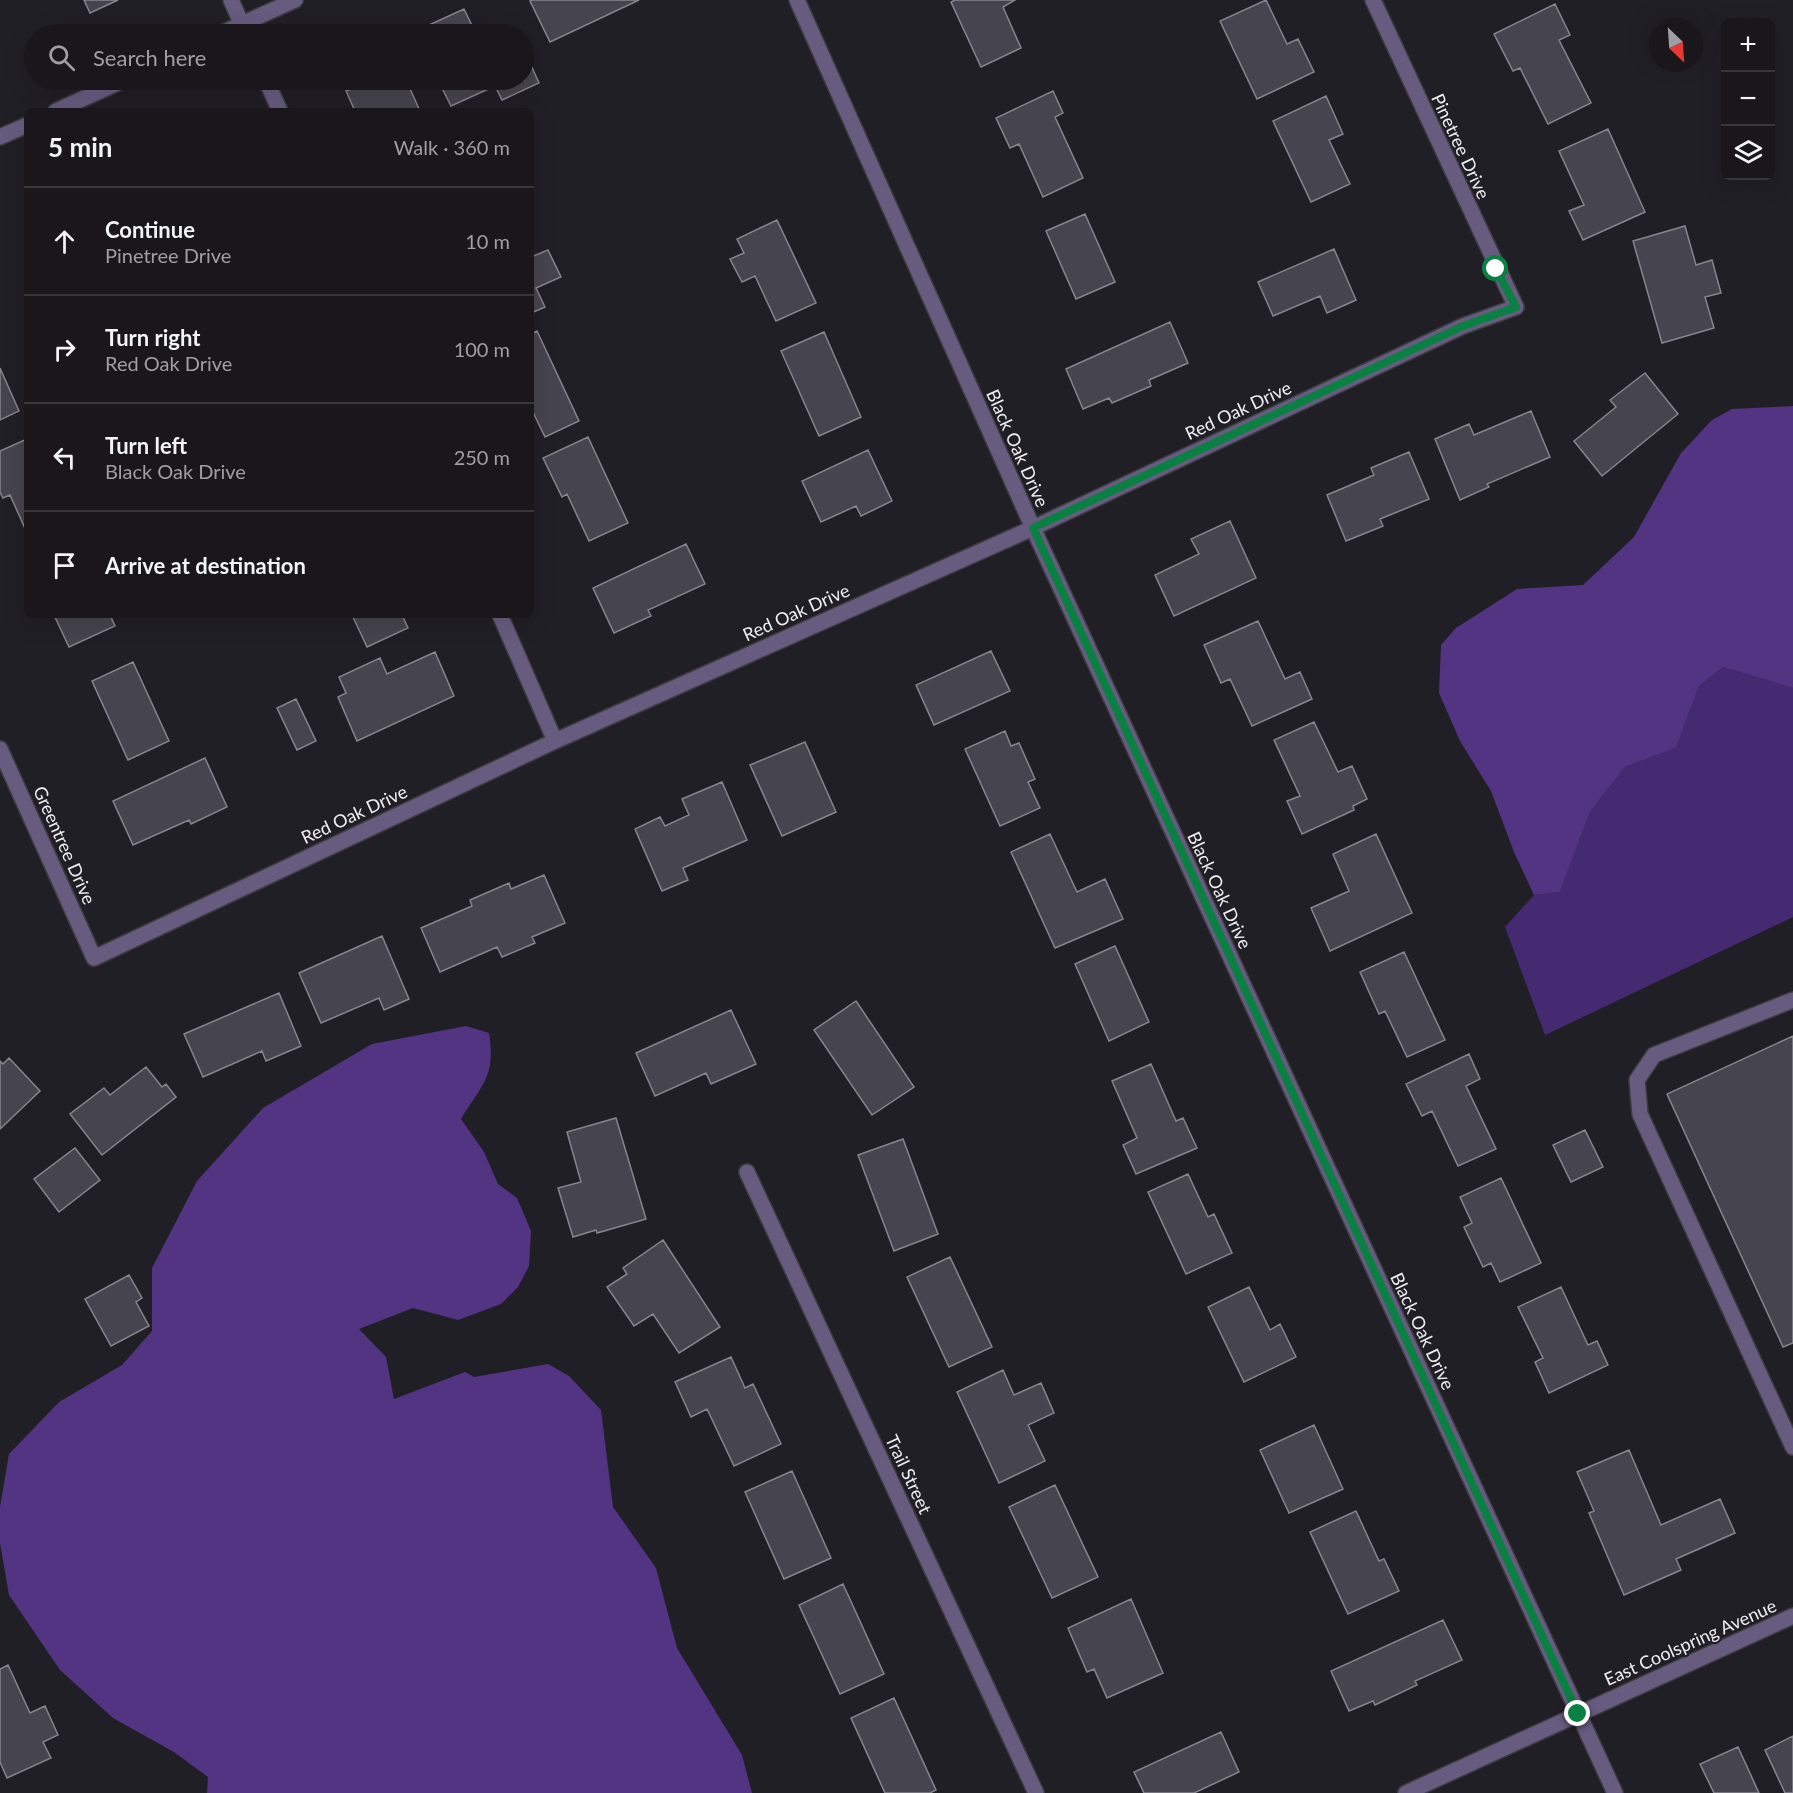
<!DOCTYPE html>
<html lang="en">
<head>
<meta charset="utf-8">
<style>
	body { margin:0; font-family:Lato,sans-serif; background:#222025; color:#f1f3f6 }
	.controls { position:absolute; right:18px; top:18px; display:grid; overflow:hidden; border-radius:9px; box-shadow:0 6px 24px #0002 }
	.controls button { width:54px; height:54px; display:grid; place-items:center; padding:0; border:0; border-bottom:2px solid #37363b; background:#19171c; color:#f1f3f6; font:30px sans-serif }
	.compass { position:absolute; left:1649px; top:18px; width:54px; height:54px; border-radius:50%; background:#19171c; box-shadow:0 6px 24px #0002; rotate:155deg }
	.stop { position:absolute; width:18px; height:18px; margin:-14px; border:4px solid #0b8043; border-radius:50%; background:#fff }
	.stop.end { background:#0b8043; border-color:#fff; box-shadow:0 2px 6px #0008 }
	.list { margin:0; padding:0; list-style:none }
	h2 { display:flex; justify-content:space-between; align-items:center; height:78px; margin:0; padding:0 24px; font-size:26px }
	h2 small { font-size:20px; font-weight:400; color:#9f9fa3 }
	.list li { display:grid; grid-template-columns:39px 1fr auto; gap:18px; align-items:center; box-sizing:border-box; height:108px; padding:0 24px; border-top:2px solid #37363b }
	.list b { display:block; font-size:22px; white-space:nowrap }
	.list p { margin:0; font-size:20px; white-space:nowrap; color:#9f9fa3 }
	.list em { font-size:20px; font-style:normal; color:#9f9fa3 }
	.icon { flex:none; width:33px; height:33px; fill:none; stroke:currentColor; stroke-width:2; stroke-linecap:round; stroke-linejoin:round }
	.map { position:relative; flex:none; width:1793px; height:1793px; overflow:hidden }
	.search { position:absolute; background:#19171c; box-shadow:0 6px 24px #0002; left:24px; top:24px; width:510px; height:66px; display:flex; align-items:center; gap:15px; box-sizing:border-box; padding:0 21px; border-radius:33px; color:#9f9fa3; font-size:22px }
	.panel { position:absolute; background:#19171c; box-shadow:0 6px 24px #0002; left:24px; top:108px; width:510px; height:510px; border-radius:9px }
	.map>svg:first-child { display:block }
	.green { fill:#452a72 }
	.forest { fill:#523483 }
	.building { fill:#46444c; stroke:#87848d; stroke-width:1.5 }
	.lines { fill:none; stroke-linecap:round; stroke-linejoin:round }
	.service-casing { stroke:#3e3c43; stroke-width:18 }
	.minor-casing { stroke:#3e3c43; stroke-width:18 }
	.tertiary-casing { stroke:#3e3c43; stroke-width:18 }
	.service { stroke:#675c80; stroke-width:15 }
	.minor { stroke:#675c80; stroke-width:15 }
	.tertiary { stroke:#675c80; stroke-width:15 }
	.route { stroke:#0b8043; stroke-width:8 }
	.labels { text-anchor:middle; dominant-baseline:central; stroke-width:4.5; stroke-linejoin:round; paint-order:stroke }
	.street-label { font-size:18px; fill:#efeef2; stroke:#211f26 }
</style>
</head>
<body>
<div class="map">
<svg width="1793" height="1793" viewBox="0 0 1793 1793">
	<rect width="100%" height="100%" fill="#211f26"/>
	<path class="green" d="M1723,667L1793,688V917L1545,1035L1505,927L1534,895L1560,892L1590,812L1625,767L1676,748L1699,686Z"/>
	<path class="forest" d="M1793,406V688L1723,667L1699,686L1676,748L1625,767L1590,812L1560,892L1534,895L1514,852L1491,791L1460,741L1439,693L1441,645L1456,628L1517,589L1583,585L1634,537L1681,453L1712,420L1732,409Z
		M466,1026L489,1033C496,1077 482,1084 461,1119L484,1152L498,1184L517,1198L531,1231L529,1266L518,1287L501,1304L458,1320L413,1308L359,1329L386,1357L394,1399L465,1372L474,1377L548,1364L569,1376L601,1410L613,1507L656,1568L677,1648L742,1755L752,1793H207L208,1777L174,1752L113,1718L60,1670L9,1595L0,1543V1507L9,1454L59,1402L122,1365L152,1331V1268L197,1181L263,1108L372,1044Z"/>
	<path class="building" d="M84,0H118L90,13Z
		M532,0H639L550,42L530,1Z
		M955,0H1015L1003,7L1021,48L981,67L951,2Z
		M1266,0L1287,44L1298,39L1314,72L1257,99L1220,21Z
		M1555,4L1570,35L1559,40L1591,103L1548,124L1520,68L1513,71L1494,34Z
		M464,9L476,34H417L416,31Z
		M514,29L516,34H502Z
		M524,50L539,83L502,100L495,86L451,106L438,80H524Z
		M372,80H378L380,83L388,80H406L420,111H355L346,91Z
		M1053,91L1063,113L1055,117L1083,178L1043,197L1019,144L1010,148L996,118Z
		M1326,96L1343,134L1329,140L1350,184L1311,202L1273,121Z
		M1608,129L1645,212L1583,240L1569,211L1584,205L1559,151Z
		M1085,214L1115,282L1076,299L1046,231Z
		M777,220L816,303L776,321L755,276L742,282L730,259L744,253L737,239Z
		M1685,226L1696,265L1712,260L1721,293L1705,297L1714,328L1662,343L1633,241Z
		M1334,249L1356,300L1327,313L1320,296L1273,316L1258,282Z
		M548,250L561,277L536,288L545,307L531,313V257Z
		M1170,322L1188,363L1149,380L1151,386L1112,403L1109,398L1083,409L1066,369Z
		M537,331L579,421L545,437L531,408V334Z
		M824,332L861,417L819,436L781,351Z
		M0,368L19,411L0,420Z
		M1645,373L1678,414L1602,476L1574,441L1616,407L1610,400Z
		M1531,411L1550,457L1487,484L1489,487L1460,500L1435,439L1469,424L1474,435Z
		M588,437L628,523L589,541L567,494L562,497L543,458Z
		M27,439V533L10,495L3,498L0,492V451Z
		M868,450L892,501L861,516L856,506L821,522L802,481Z
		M1409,452L1429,499L1380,519L1383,526L1346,541L1327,495L1374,475L1371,468Z
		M1230,521L1256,578L1174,616L1155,575L1199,554L1191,539Z
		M686,544L705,584L648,610L651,616L614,633L593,588Z
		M54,615H110L115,626L69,647Z
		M352,615H402L408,628L367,647Z
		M1258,621L1285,679L1300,672L1312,699L1252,726L1230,679L1221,683L1204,645Z
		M991,651L1010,691L934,725L916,685Z
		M435,652L454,696L357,741L338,697L346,693L339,677L380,658L387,674Z
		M133,662L169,741L128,760L92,681Z
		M296,699L316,741L297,750L277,708Z
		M1314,722L1338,772L1352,766L1367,799L1353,806L1354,810L1302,834L1287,801L1300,796L1274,740Z
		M1005,731L1011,746L1019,743L1035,779L1028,782L1040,808L1000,826L965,749Z
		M805,742L836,812L782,836L750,765Z
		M205,758L227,807L191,824L189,820L133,845L113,801Z
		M722,782L747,840L683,868L688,880L662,891L635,829L660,817L665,826L689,815L682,799Z
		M1050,834L1077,892L1105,879L1123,919L1055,948L1011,852Z
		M1376,834L1412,913L1330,951L1311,908L1349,891L1333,854Z
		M544,875L565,923L532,937L535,943L502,957L497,947L440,972L421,928L472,906L470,900L509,883L511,889Z
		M382,936L409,999L384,1010L379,998L321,1023L299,973Z
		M1115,946L1149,1022L1109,1041L1075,964Z
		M1404,952L1445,1040L1407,1057L1385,1011L1379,1014L1360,972Z
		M279,993L301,1046L266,1061L262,1051L203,1077L184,1034Z
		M856,1001L914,1087L872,1115L814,1030Z
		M731,1010L756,1064L711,1084L706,1073L655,1096L636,1053Z
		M1793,1036V1343L1783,1347L1667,1094Z
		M1469,1054L1480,1079L1466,1086L1496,1149L1458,1166L1432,1111L1422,1116L1406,1084Z
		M9,1058L40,1091L0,1129V1061L3,1064Z
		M1151,1064L1176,1121L1183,1118L1197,1148L1136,1174L1123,1145L1137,1138L1112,1081Z
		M146,1067L162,1087L166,1084L176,1097L102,1155L70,1114L104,1088L110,1095Z
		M616,1118L646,1219L597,1233L596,1230L573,1237L558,1188L581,1182L567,1132Z
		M1585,1130L1603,1167L1571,1182L1553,1145Z
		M903,1139L938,1234L894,1251L858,1155Z
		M75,1148L100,1180L59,1212L34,1179Z
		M1188,1174L1208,1217L1214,1214L1232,1253L1186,1274L1148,1192Z
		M1501,1178L1541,1263L1500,1282L1491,1263L1483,1267L1464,1227L1472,1223L1460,1197Z
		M663,1240L720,1327L679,1353L653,1314L634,1326L607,1287L627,1274L623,1268Z
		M950,1257L992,1347L949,1367L907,1277Z
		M129,1275L142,1298L136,1302L149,1326L111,1346L85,1299Z
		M1249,1287L1270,1330L1280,1324L1296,1357L1244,1382L1208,1307Z
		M1561,1287L1588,1345L1597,1341L1608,1365L1549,1393L1535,1362L1543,1358L1518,1307Z
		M731,1357L745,1388L753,1384L781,1444L734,1466L707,1409L691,1417L675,1382Z
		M1003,1370L1014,1395L1041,1383L1054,1413L1028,1425L1045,1461L999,1483L957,1392Z
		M1314,1425L1343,1489L1289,1513L1260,1450Z
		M1629,1450L1661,1525L1720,1499L1735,1533L1676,1559L1681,1570L1624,1595L1589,1513L1594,1511L1577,1472Z
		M792,1471L831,1558L784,1579L745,1492Z
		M1055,1485L1098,1577L1052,1598L1009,1507Z
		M1356,1511L1379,1561L1384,1559L1399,1591L1348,1614L1310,1532Z
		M843,1584L884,1674L840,1694L799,1605Z
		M1131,1599L1163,1673L1107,1698L1094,1669L1087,1672L1068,1628Z
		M1443,1620L1462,1660L1415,1681L1417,1685L1375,1705L1373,1701L1349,1711L1331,1671Z
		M8,1665L30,1713L45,1706L58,1735L43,1742L51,1758L7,1778L0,1762V1669Z
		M894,1698L936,1790L930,1793H885L851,1718Z
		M1221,1732L1239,1772L1194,1793H1144L1134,1772Z
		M1793,1736V1793H1785L1765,1750Z
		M1738,1747L1759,1793H1714L1700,1764Z"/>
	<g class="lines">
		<defs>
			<path id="service" d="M1793,1000L1654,1055L1637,1080L1640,1114L1793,1447"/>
			<path id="minor" d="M231,0L246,34
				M797,0L1033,528L1615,1793
				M220,34L295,0
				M266,80L280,111
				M56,111L124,80
				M0,137L27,125
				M500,615L555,741
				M0,749L94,958L555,741L1033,528L1463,326L1516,307L1373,0
				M747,1172L1036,1793"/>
			<path id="tertiary" d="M1406,1793L1793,1616"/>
		</defs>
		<use href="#service" class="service-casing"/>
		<use href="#minor" class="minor-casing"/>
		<use href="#tertiary" class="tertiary-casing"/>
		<use href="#service" class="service"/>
		<use href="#minor" class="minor"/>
		<use href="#tertiary" class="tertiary"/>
	</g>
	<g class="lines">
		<path class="route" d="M1496,269L1516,307L1463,326L1033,528L1578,1714"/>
	</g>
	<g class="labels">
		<g class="street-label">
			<text transform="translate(1461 146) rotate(65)">Pinetree Drive</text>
			<text transform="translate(1238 410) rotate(-25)">Red Oak Drive</text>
			<text transform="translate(1018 448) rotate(66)">Black Oak Drive</text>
			<text transform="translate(796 612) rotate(-24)">Red Oak Drive</text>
			<text transform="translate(354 814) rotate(-25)">Red Oak Drive</text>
			<text transform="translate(65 845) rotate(66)">Greentree Drive</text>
			<text transform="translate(1220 890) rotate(65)">Black Oak Drive</text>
			<text transform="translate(1423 1331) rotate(65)">Black Oak Drive</text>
			<text transform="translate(909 1474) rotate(65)">Trail Street</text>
			<text transform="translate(1690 1642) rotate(-24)">East Coolspring Avenue</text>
		</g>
	</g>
</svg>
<div class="controls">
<button>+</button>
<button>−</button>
<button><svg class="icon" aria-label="layers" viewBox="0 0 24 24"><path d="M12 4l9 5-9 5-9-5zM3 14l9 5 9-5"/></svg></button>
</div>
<svg class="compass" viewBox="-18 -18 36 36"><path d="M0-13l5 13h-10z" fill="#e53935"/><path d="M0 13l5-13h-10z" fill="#9f9fa3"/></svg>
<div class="stop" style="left:1496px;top:269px"></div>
<div class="stop end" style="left:1578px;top:1714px"></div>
<div class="search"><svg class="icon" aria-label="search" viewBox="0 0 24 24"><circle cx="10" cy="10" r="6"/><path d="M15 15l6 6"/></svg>Search here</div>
<section class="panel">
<h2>5 min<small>Walk · 360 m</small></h2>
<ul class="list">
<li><svg class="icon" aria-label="ahead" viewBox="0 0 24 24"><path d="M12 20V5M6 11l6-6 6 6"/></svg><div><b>Continue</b><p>Pinetree Drive</p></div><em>10 m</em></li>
<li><svg class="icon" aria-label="right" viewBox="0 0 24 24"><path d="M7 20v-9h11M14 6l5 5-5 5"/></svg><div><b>Turn right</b><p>Red Oak Drive</p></div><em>100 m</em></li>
<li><svg class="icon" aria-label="left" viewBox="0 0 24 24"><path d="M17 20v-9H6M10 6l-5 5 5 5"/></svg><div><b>Turn left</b><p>Black Oak Drive</p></div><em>250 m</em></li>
<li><svg class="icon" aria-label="arrive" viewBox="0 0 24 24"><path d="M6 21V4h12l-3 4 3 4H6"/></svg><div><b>Arrive at destination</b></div></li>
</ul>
</section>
</div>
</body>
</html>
